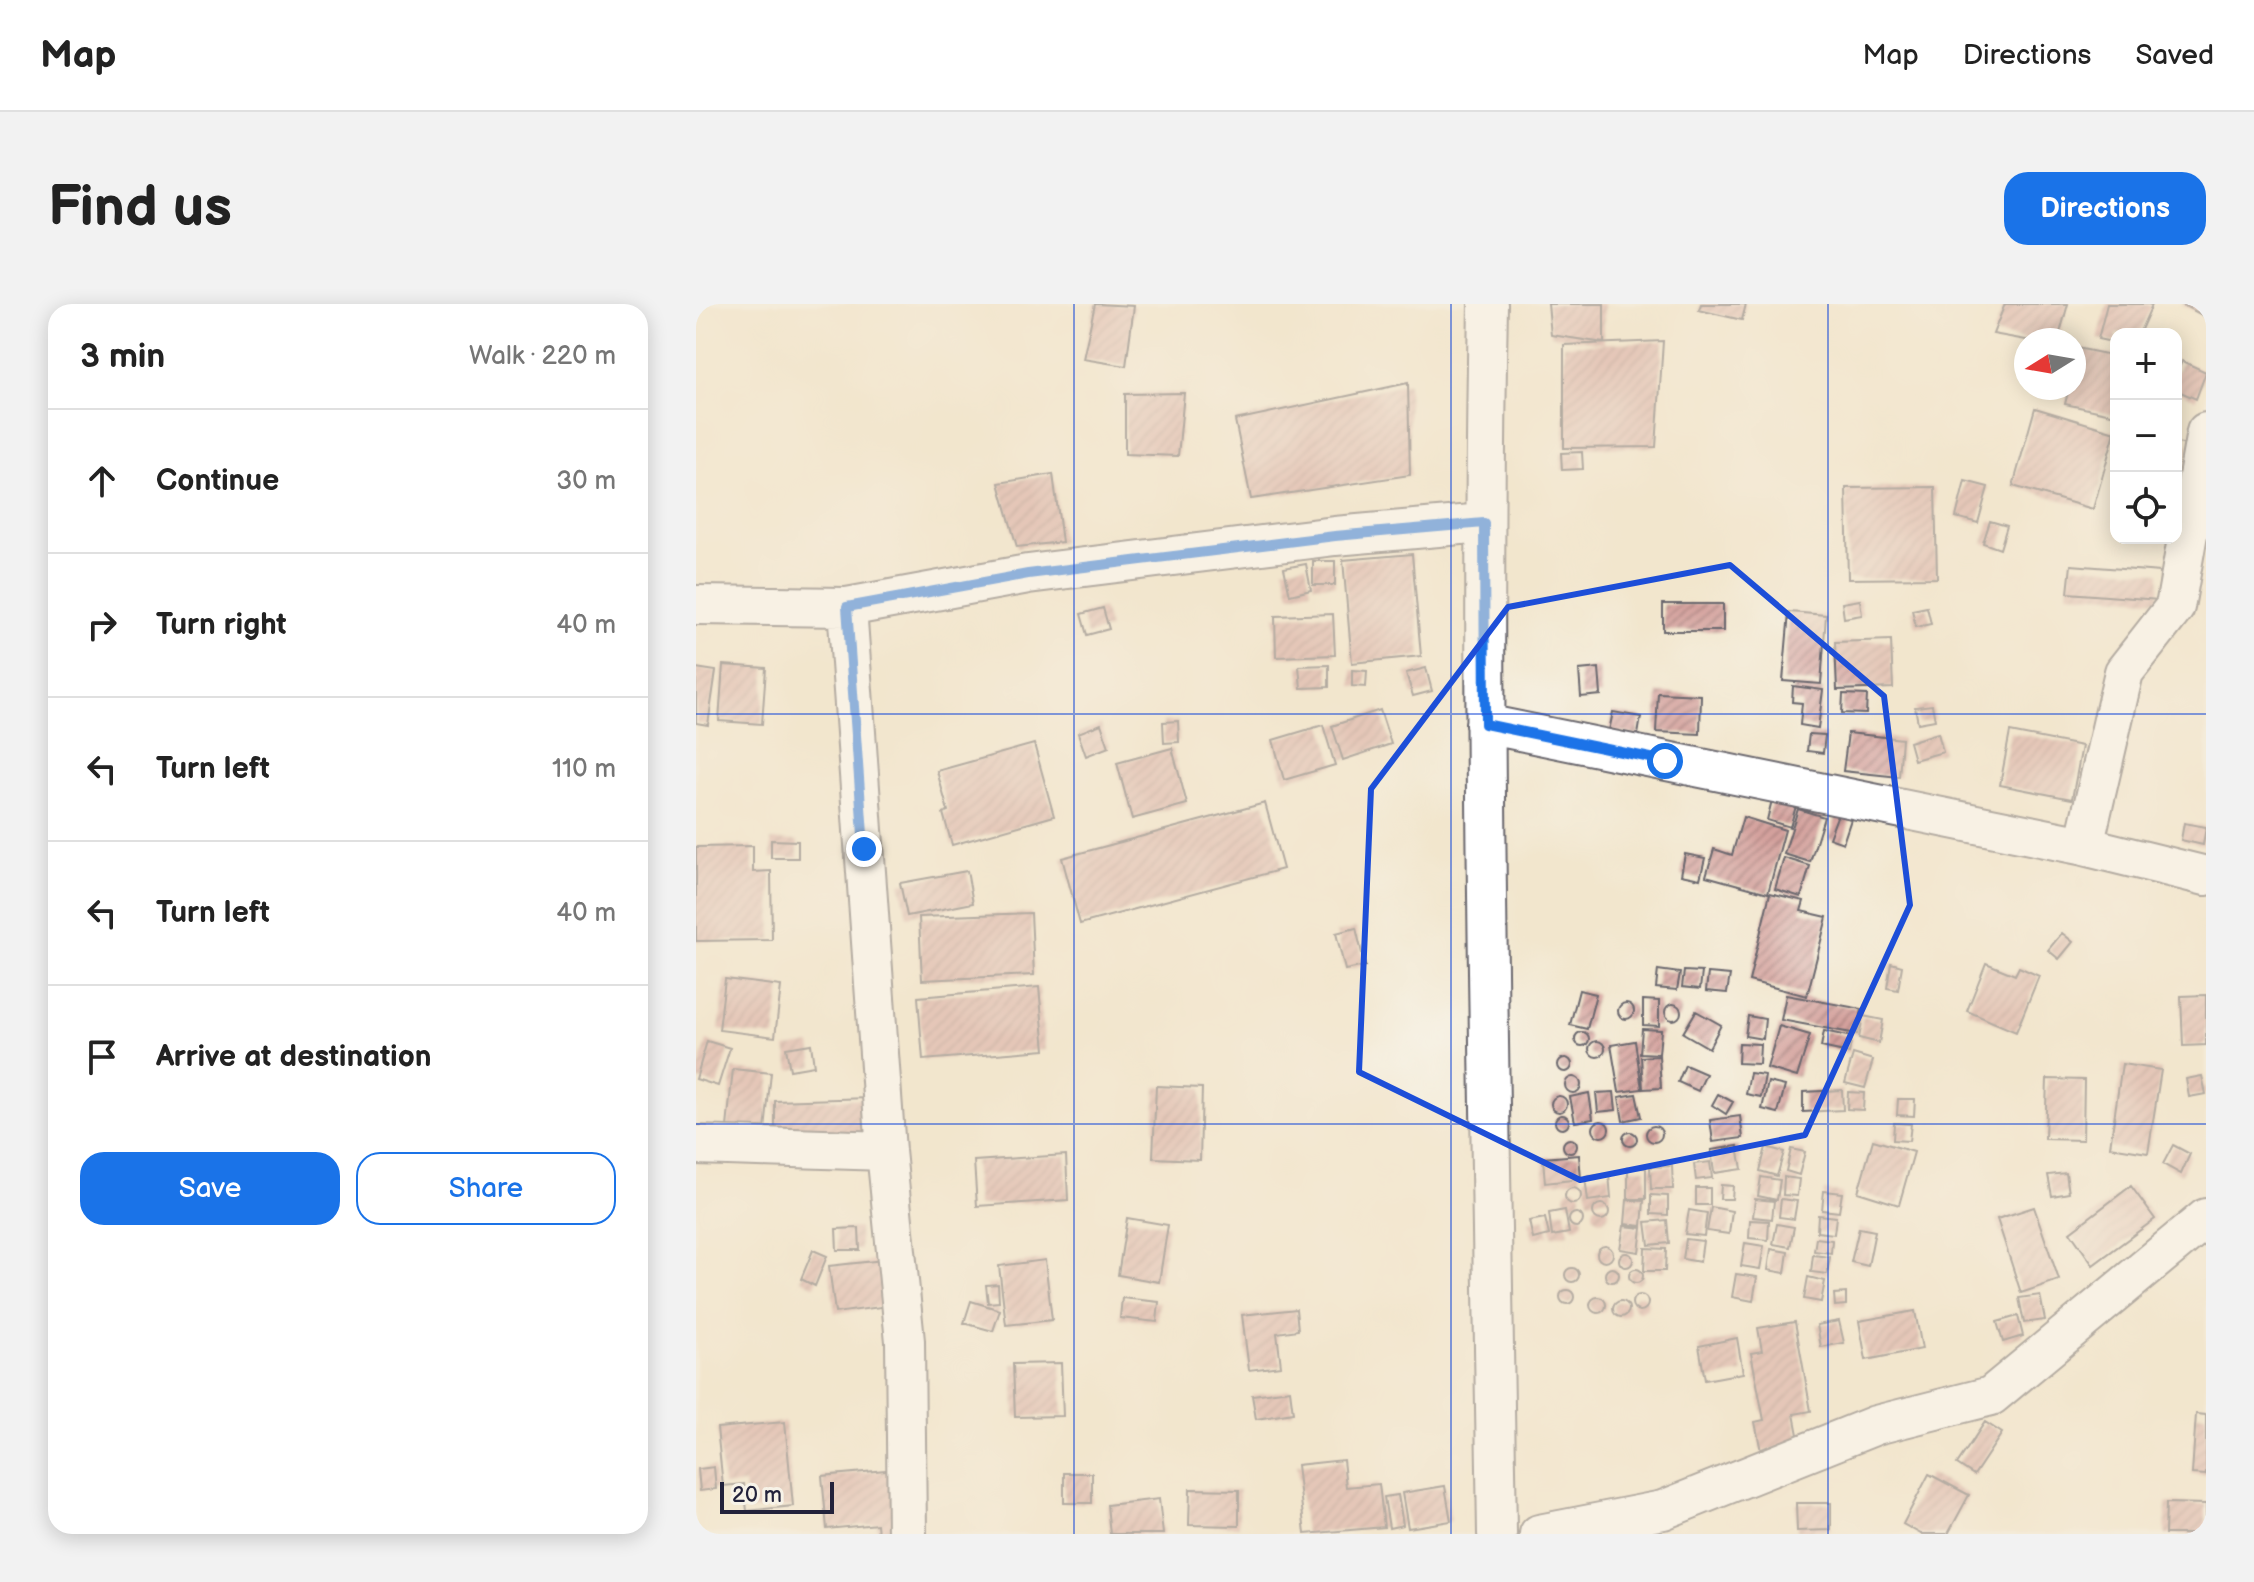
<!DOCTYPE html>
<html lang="en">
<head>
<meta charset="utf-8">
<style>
	body { margin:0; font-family:"Balsamiq Sans",sans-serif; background:#f2f2f2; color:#222 }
	.controls { position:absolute; right:24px; top:24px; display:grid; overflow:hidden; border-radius:16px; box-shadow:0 4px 20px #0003 }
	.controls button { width:72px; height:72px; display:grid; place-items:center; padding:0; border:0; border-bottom:2px solid #e0e0e0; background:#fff; color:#222; font:40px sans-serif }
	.compass { position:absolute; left:1318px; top:24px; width:72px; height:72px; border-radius:50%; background:#fff; box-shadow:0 4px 20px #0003; rotate:259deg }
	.scale { position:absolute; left:24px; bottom:20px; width:114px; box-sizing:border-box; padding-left:8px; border:4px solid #22223b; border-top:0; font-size:22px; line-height:28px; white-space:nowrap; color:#22223b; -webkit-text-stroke:6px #f7f3e8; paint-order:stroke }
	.stop { position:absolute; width:24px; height:24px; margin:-18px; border:6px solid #1a73e8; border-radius:50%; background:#fff }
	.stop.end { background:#1a73e8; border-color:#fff; box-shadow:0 2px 8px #0008 }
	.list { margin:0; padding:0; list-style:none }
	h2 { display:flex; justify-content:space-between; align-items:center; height:104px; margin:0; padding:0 32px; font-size:34px }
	h2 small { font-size:26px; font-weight:400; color:#767676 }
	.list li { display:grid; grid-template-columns:52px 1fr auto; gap:24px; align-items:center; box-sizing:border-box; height:144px; padding:0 32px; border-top:2px solid #e0e0e0 }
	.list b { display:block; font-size:30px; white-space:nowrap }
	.list em { font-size:26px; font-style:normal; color:#767676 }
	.actions { display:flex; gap:16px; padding:24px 32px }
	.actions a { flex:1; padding:18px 0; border:2px solid #1a73e8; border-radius:24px; text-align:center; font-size:28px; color:#1a73e8 }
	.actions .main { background:#1a73e8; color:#fff }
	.icon { flex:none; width:44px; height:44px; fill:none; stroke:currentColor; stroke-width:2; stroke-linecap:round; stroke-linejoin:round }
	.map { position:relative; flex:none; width:1510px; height:1230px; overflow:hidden; border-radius:24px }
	header { display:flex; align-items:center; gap:48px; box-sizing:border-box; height:112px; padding:0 40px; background:#fff; border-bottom:2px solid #e0e0e0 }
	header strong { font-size:38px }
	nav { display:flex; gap:44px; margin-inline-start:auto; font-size:28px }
	.intro { display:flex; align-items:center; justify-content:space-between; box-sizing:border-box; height:192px; padding:0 48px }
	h1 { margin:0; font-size:56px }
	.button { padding:20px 36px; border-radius:24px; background:#1a73e8; color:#fff; font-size:28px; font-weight:700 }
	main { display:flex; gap:48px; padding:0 48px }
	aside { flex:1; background:#fff; border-radius:24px; box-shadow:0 4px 20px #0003 }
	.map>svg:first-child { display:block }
	.building { fill:url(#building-hatch) }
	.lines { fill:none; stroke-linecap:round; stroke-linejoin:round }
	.minor-casing { stroke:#6b676e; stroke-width:42 }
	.minor { stroke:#fff; stroke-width:38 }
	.route { stroke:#1a73e8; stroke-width:10 }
	.marked { fill:none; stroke:#1d4ed8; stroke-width:6; stroke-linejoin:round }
	.grid { fill:none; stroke:#1d4ed8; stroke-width:2; stroke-opacity:0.55 }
</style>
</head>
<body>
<header>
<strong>Map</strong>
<nav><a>Map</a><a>Directions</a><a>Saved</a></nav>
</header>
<div class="intro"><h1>Find us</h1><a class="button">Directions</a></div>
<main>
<aside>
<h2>3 min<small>Walk · 220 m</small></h2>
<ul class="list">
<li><svg class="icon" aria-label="ahead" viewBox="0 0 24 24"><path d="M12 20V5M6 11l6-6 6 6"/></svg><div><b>Continue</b></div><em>30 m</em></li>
<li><svg class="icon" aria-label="right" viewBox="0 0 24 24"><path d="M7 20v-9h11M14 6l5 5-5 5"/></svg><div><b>Turn right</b></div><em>40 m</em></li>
<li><svg class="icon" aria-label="left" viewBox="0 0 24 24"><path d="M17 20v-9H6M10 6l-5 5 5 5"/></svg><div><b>Turn left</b></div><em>110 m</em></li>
<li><svg class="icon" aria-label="left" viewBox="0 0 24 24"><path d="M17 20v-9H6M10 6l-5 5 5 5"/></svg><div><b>Turn left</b></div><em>40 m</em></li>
<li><svg class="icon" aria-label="arrive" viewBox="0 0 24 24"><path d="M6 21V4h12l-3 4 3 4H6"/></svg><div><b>Arrive at destination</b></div></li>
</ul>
<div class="actions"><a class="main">Save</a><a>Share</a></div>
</aside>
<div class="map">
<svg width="1510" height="1230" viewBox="0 0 1510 1230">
	<defs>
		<pattern id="building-hatch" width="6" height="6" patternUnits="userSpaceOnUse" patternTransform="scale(2)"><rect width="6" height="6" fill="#d4a19d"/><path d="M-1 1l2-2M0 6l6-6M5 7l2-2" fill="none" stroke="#ac8381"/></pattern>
	</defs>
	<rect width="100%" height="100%" fill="#f7f3e8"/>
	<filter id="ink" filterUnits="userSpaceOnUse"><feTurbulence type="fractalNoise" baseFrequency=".0125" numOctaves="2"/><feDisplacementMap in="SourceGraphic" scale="16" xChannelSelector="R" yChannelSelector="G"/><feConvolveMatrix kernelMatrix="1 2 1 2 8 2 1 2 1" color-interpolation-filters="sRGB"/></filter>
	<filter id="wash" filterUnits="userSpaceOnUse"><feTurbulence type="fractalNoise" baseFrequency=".006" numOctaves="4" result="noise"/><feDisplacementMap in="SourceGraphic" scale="32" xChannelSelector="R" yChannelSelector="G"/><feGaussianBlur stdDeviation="1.8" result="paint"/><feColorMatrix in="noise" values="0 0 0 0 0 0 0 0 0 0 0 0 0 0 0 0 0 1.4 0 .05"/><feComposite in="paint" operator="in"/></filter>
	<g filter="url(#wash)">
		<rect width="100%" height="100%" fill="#f2e6cd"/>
		<g id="blocks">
			<path class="building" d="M399,0L438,2L430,62L387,55Z
				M852,0H908V39L855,31Z
				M1005,0H1050L1046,16L1003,6Z
				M1309,0H1372L1362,36H1330L1297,30Z
				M1411,0H1452L1456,1L1443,30H1420V39L1402,35Z
				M1485,0H1510V13Z
				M967,37L960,143L868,144V41Z
				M1381,44L1420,52V111L1369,100L1373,84H1378V59Z
				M1486,57L1510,68L1500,95L1480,86V70Z
				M712,79L714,171L555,195L539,116Z
				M488,89L482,152L429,150V90Z
				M1339,104L1419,128L1397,205L1317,182Z
				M1480,139L1493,141L1480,208Z
				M886,148L887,165L866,166L865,149Z
				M357,170L366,238L321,243L303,179Z
				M1269,177L1292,183L1282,219L1260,213Z
				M1239,183L1241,274L1152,275L1150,184Z
				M1294,217L1311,222L1304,245L1287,239Z
				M716,250L725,352L656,359L647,256Z
				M617,257H639V281H617Z
				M610,260L615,286L594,291L588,264Z
				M1375,261L1464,268L1463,296L1372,289Z
				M1164,296L1166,311L1148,314L1146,299Z
				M967,300H1027V327H967Z
				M1231,303L1235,320L1220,323L1216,306Z
				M407,304L413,325L391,331L385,310Z
				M1093,308L1130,311L1125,380L1087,377Z
				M637,310L639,351L580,353L579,312Z
				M1195,336L1197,384L1141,386L1139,338Z
				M27,361L70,364L66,420L23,417Z
				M633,361V383L605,384L603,362Z
				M0,364L20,367L12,421L0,419Z
				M730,364L736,387L717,392L710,369Z
				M903,364L905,391L885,393L883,366Z
				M656,366L671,367L670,383L656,382Z
				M1097,382L1127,386L1122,424L1104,421L1106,399L1096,398Z
				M962,389L1005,391L1004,430L960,428Z
				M1147,390L1171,391L1170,410L1146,409Z
				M1236,401L1239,416L1222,419L1219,403Z
				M684,406L695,440L647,456L636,422Z
				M917,408L945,413L942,431L913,427Z
				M482,417L483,438L468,439L467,418Z
				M405,420L413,443L390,452L382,429Z
				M627,421L639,461L588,476L577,436Z
				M1314,428L1386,442L1376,495L1304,481Z
				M1152,429L1206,435L1203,473L1147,467Z
				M1242,429L1247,448L1218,456L1213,438Z
				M1113,430L1129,431L1127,449L1111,447Z
				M338,440L358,512L256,541L247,509L252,507L241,467Z
				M476,444L491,500L436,515L421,459Z
				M1076,496L1100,502L1094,523L1071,516Z
				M569,499L587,565L384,620L366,554Z
				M1102,505L1128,513L1114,558L1088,550Z
				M1142,510L1155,515L1147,539L1133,534Z
				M1047,513L1089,526L1072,589L1010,572L1018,545L1036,551Z
				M1488,519L1510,523L1507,541L1485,536Z
				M75,536L102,537V554H75Z
				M57,542V568L75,567L76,636L0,637V543Z
				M989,550L1009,554L1004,575L985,571Z
				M1088,554L1114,562L1105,593L1079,585Z
				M271,567L277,599L211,612L204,579Z
				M1074,589L1108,597L1105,607L1131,613L1111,692L1053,677Z
				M335,609L338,671L226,676L223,613Z
				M660,624L669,662L649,666L640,629Z
				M1366,629L1377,638L1363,655L1352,646Z
				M1195,659L1206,662L1202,686L1191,684Z
				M1290,659L1319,671L1323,663L1343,672L1320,728L1271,707Z
				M962,666L984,669L981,686L960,684Z
				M988,667L1006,668L1004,685L986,683Z
				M1012,669L1034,671L1031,689L1010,687Z
				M29,675L85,682L79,733L23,726Z
				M343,683L349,746L227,756L222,693Z
				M883,686L900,690L891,725L874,721Z
				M1090,691L1166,705L1161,730L1085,716Z
				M1510,691V741L1487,742L1485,692Z
				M947,696L963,697V722L947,721Z
				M922 707a8 8 0 1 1 16 0a8 8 0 1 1-16 0Z
				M969 708a8 8 0 1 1 16 0a8 8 0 1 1-16 0Z
				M1000,707L1025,721L1013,744L987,729Z
				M1052,712L1069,715L1067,735L1049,732Z
				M1167,712L1187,716L1183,739L1163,734Z
				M1083,722L1114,731L1101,773L1071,764Z
				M946,725L965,726L963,750L944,749Z
				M1128,727L1156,733L1153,749L1125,743Z
				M879 735a7 7 0 1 1 14 0a7 7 0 1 1-14 0Z
				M11,737L34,744L22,782L0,775Z
				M939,737L946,785L923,788L915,741Z
				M893 745a8 8 0 1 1 16 0a8 8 0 1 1-16 0Z
				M1043,739L1064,740L1063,760L1042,759Z
				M115,740L118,762L94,766L90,744Z
				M1157,750L1177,756L1169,784L1149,779Z
				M963,752L965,784L947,785L945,753Z
				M862 761a7 7 0 1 1 14 0a7 7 0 1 1-14 0Z
				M1426,760L1465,766L1452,849L1414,843Z
				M989,761L1010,770L1002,787L982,778Z
				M37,765L75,769L69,826L31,823Z
				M1054,769L1069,771L1065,793L1050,790Z
				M1506,772L1510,790L1493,793L1490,775Z
				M869 781a8 8 0 1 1 16 0a8 8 0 1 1-16 0Z
				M1351,775L1388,776L1387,836L1349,835Z
				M1072,778L1089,782L1082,809L1066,805Z
				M460,782L506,784L504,856L457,854Z
				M1146,786L1147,806L1107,808V788Z
				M918,788L920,806L902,808L900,789Z
				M1152,788L1168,789L1167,806L1151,805Z
				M893,789L897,815L879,818L874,793Z
				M940,790L945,813L927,817L923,793Z
				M1022,790L1037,798L1030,810L1016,801Z
				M855 800a8 8 0 1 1 16 0a8 8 0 1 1-16 0Z
				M173,794L175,831L79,834V797Z
				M1202,795H1219L1218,812L1201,811Z
				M859 818a7 7 0 1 1 14 0a7 7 0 1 1-14 0Z
				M1044,812L1047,834L1017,838L1014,816Z
				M897 825a8 8 0 1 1 16 0a8 8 0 1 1-16 0Z
				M1198,819L1215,820L1213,837L1197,836Z
				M950 830a8 8 0 1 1 16 0a8 8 0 1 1-16 0Z
				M927 835a7 7 0 1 1 14 0a7 7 0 1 1-14 0Z
				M867 842a7 7 0 1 1 14 0a7 7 0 1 1-14 0Z
				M1177,836L1218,848L1203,901L1162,888Z
				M1477,841L1494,850L1485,870L1467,860Z
				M1042,842L1046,865L1018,869L1015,846Z
				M1070,843L1088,848L1081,872L1064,867Z
				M1095,845L1109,848L1103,871L1090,867Z
				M370,851L372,896L281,902L278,857Z
				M883,851L885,875L849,879L847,854Z
				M1014,858L1016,874L1000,876L998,860Z
				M976,862L977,885H955L954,863Z
				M932,864H950V895H932Z
				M1370,869L1373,889L1356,892L1352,871Z
				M913,870L915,894L892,897L889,873Z
				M1065,873L1084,876L1081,896L1062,892Z
				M1088,873L1103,875L1101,892L1087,891Z
				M1025,881L1037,882L1036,895H1024Z
				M1435,882L1459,915L1397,961L1374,928Z
				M1000,884H1014V901H1000Z
				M869 892a8 8 0 1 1 16 0a8 8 0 1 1-16 0Z
				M1128,887L1146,889L1143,908L1126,906Z
				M955,891L972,892V911L955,910Z
				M1059,895L1078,897L1076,915L1057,913Z
				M1085,895L1101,897L1098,915L1083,913Z
				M931,896L948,897L946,922L929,920Z
				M897 908a8 8 0 1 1 16 0a8 8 0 1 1-16 0Z
				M1015,903L1036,907L1033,930L1011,927Z
				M1338,903L1363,976L1325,989L1301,915Z
				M869,906L873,929L856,932L853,909Z
				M993,906L1011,909L1008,932L989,930Z
				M873 916a7 7 0 1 1 14 0a7 7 0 1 1-14 0Z
				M1122,911L1140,913L1138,930L1121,928Z
				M431,914L472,921L463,978L422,971Z
				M849,914L853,931L837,935L833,917Z
				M971,916L973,939L953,941L950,918Z
				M1054,916L1073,917L1072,936L1053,934Z
				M1081,920L1098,923L1094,943L1077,940Z
				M928,922L946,924L943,948L924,945Z
				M163,924L164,946H141L140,925Z
				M1163,924L1179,927L1172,962L1155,958Z
				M1120,934L1136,936L1135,949L1118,947Z
				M990,935L1007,937L1004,958L987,955Z
				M1049,939L1068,942L1064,965L1045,962Z
				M901 950a8 8 0 1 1 16 0a8 8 0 1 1-16 0Z
				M949,944L970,945L969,967H948Z
				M1075,945L1092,948L1089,969L1072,966Z
				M117,946L131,952L119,982L105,975Z
				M923 956a7 7 0 1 1 14 0a7 7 0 1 1-14 0Z
				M1117,951L1134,953L1131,970L1115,968Z
				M187,956L193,1002L139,1009L133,962Z
				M349,956L356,1016L310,1021L303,962Z
				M869 971a7 7 0 1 1 14 0a7 7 0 1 1-14 0Z
				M909 971a7 7 0 1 1 14 0a7 7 0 1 1-14 0Z
				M933 972a7 7 0 1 1 14 0a7 7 0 1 1-14 0Z
				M1040,970L1061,973L1057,997L1036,993Z
				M1112,973L1129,977L1125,998L1108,995Z
				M302,980L303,998L292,999L290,981Z
				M864 993a7 7 0 1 1 14 0a7 7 0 1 1-14 0Z
				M1150,989V1001L1139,1002L1138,990Z
				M1344,991L1349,1016L1328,1019L1323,994Z
				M936 999a8 8 0 1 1 16 0a8 8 0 1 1-16 0Z
				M894 1001a8 8 0 1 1 16 0a8 8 0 1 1-16 0Z
				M426,994L463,998L461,1018L424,1014Z
				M275,997L304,1006L297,1027L268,1019Z
				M917 1005a8 8 0 1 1 16 0a8 8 0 1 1-16 0Z
				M600,1005L602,1026L581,1029L585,1062L553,1066L546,1011Z
				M1219,1007L1226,1045L1170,1056L1163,1017Z
				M1322,1012L1327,1032L1307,1038L1301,1018Z
				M1143,1017L1148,1039L1125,1043L1121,1021Z
				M1099,1018L1115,1107L1098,1110L1104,1141L1065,1147L1059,1118L1068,1116L1055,1049L1066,1047L1062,1024Z
				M1041,1034L1047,1069L1009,1076L1003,1042Z
				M365,1059L367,1112L319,1113L317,1060Z
				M594,1086L597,1109L560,1115L556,1091Z
				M1500,1110L1510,1111V1171L1496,1170Z
				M89,1118L97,1202L51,1207L48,1180L27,1182L21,1124Z
				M1289,1118L1306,1129L1278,1171L1261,1160Z
				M647,1156L650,1183L683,1180L688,1223L609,1230L601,1161Z
				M18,1163L20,1185L4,1187L2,1165Z
				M200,1165L206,1230H182L181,1220L131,1225L126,1172Z
				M368,1169H396V1199H368Z
				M1233,1170L1273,1191L1252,1230H1225L1207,1220Z
				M749,1182L755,1217L712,1224L706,1189Z
				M494,1185L543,1186V1222L493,1221Z
				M702,1191L707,1221L693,1224L688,1193Z
				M463,1195L467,1230H414L411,1201Z
				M1100,1199H1135V1226L1101,1227Z
				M1470,1199L1510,1200V1230H1469Z"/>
		</g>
	</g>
	<g filter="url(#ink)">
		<use href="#blocks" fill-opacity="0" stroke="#6b676e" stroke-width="2"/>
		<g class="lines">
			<defs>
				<path id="minor" d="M792,0C784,410 795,820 801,1230
					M0,301L151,303L332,270L639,232L788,219
					M151,303L190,847L209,1037L211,1230
					M789,420L1388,542L1510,572
					M1388,542L1428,368L1479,303L1510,128
					M0,841L190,847
					M843,1230L967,1206L1180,1121L1295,1092L1510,914"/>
			</defs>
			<use href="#minor" class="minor-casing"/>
			<use href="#minor" class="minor"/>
		</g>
	</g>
	<g class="lines" filter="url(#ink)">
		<path class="route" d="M168,545L151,303L332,270L639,232L788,219L789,420L969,457"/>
	</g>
	<path d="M0 0H1510V1230H0ZM1034,261L1188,392L1214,601L1109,831L884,876L663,768L675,485L812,303Z" fill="#f2e6cd" fill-opacity=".55" fill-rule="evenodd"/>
	<path class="marked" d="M1034,261L1188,392L1214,601L1109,831L884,876L663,768L675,485L812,303Z"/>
	<path class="grid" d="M378,0V1230M755,0V1230M1132,0V1230M0,410H1510M0,820H1510"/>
</svg>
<div class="controls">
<button>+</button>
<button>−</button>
<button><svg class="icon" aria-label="locate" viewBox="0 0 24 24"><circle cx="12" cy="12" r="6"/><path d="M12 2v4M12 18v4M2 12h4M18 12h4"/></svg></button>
</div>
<svg class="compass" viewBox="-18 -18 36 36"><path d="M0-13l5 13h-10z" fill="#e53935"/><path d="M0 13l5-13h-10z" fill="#767676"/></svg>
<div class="scale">20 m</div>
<div class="stop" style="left:969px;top:457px"></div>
<div class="stop end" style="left:168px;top:545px"></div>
</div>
</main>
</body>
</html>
